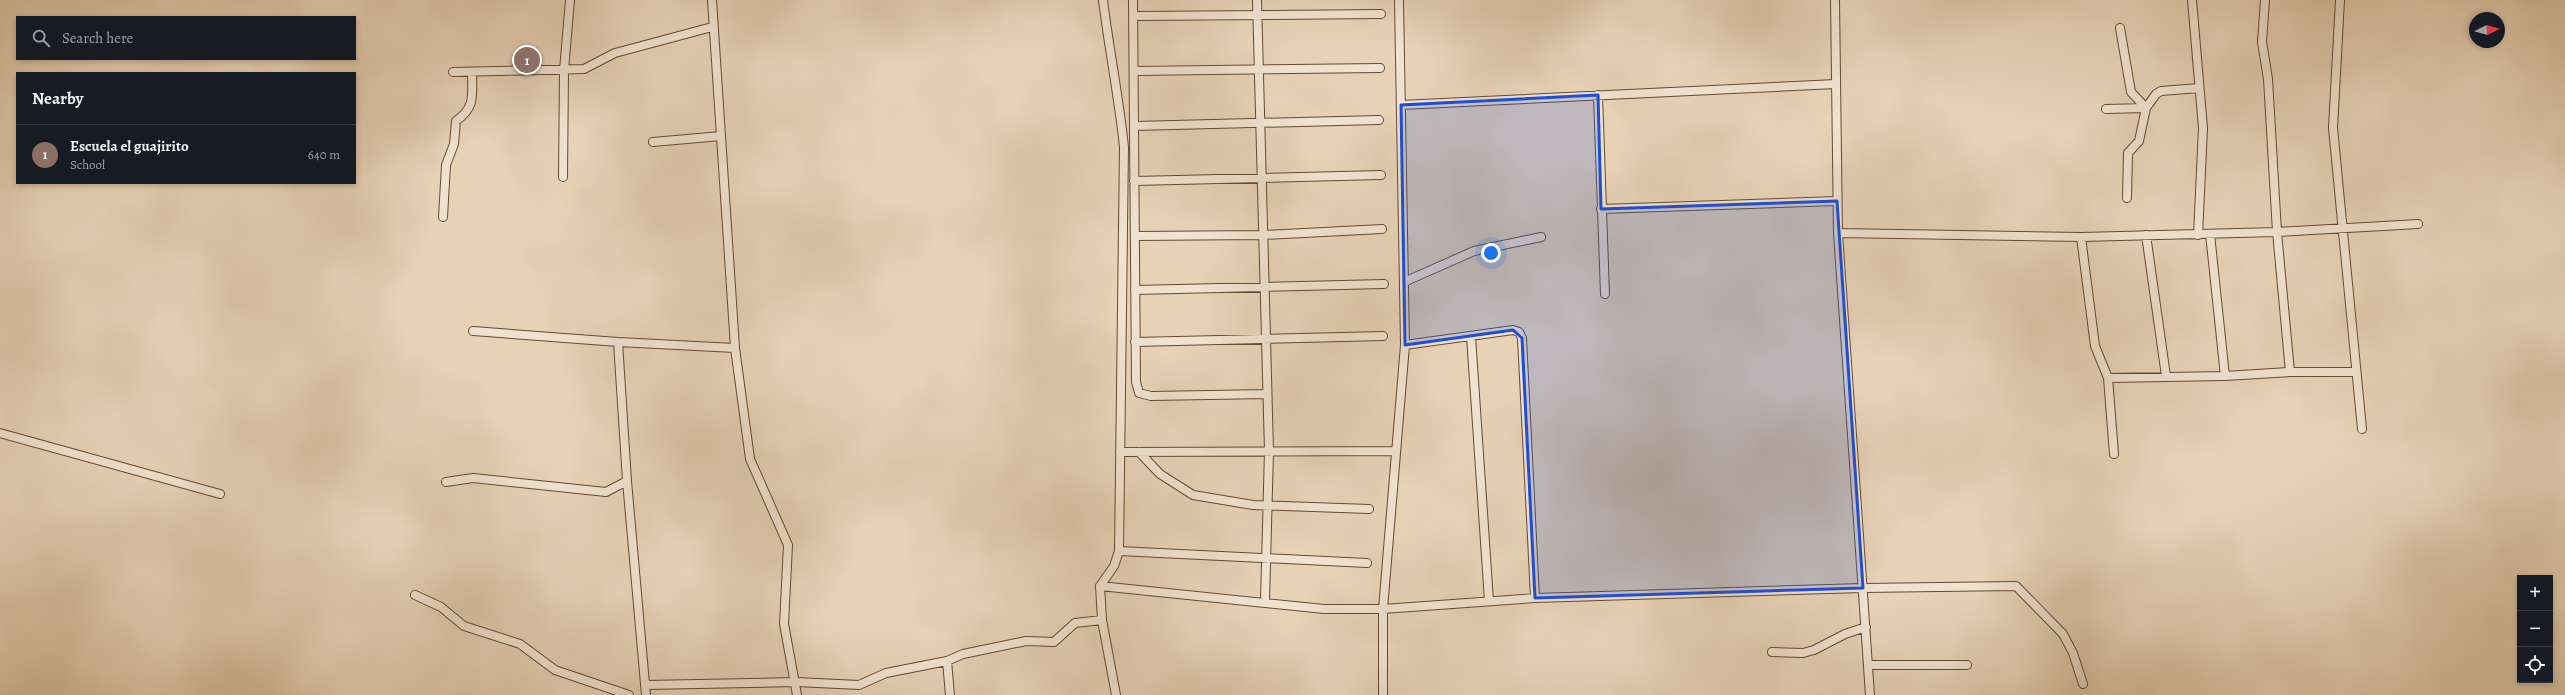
<!DOCTYPE html>
<html lang="en">
<head>
<meta charset="utf-8">
<style>
	body { margin:0; font-family:Alegreya,serif; background:#20242c; color:#f1f3f6 }
	.controls { position:absolute; right:12px; bottom:12px; display:grid; overflow:hidden; border-radius:0px; box-shadow:0 2px 6px #0003 }
	.controls button { width:36px; height:36px; display:grid; place-items:center; padding:0; border:0; border-bottom:1px solid #363941; background:#171b24; color:#f1f3f6; font:20px sans-serif }
	.compass { position:absolute; left:2469px; top:12px; width:36px; height:36px; border-radius:50%; background:#171b24; box-shadow:0 2px 6px #0003; rotate:85deg }
	.you { position:absolute; left:1491px; top:253px; width:14px; height:14px; margin:-10px; border:3px solid #fff; border-radius:50%; background:#1a73e8; box-shadow:0 0 0 6px #1a73e833 }
	.badge { display:grid; place-items:center; width:26px; height:26px; border-radius:50%; background:#db2777; color:#fff; font-size:13px; font-weight:700 }
	.pin { position:absolute; translate:-50% -50%; border:2px solid #fff; box-shadow:0 1px 4px #0006 }
	.list { margin:0; padding:0; list-style:none }
	h2 { display:flex; justify-content:space-between; align-items:center; height:52px; margin:0; padding:0 16px; font-size:17px }
	h2 small { font-size:13px; font-weight:400; color:#9ea1a6 }
	.list li { display:grid; grid-template-columns:26px 1fr auto; gap:12px; align-items:center; box-sizing:border-box; height:60px; padding:0 16px; border-top:1px solid #363941 }
	.list b { display:block; font-size:15px; white-space:nowrap }
	.list p { margin:0; font-size:13px; white-space:nowrap; color:#9ea1a6 }
	.list em { font-size:13px; font-style:normal; color:#9ea1a6 }
	.icon { flex:none; width:22px; height:22px; fill:none; stroke:currentColor; stroke-width:2; stroke-linecap:round; stroke-linejoin:round }
	.map { position:relative; flex:none; width:2565px; height:695px; overflow:hidden }
	.search { position:absolute; background:#171b24; box-shadow:0 2px 6px #0003; left:16px; top:16px; width:340px; height:44px; display:flex; align-items:center; gap:10px; box-sizing:border-box; padding:0 14px; border-radius:0px; color:#9ea1a6; font-size:15px }
	.panel { position:absolute; background:#171b24; box-shadow:0 2px 6px #0003; left:16px; top:72px; width:340px; height:112px; border-radius:0px }
	.map>svg:first-child { display:block }
	.lines { fill:none; stroke-linecap:round; stroke-linejoin:round }
	.minor-casing { stroke:#654a32; stroke-width:10 }
	.minor { stroke:#efe2d0; stroke-width:8 }
	.marked { fill:#1d4ed8; fill-opacity:0.2; stroke:#1d4ed8; stroke-width:3; stroke-linejoin:round }
</style>
</head>
<body>
<div class="map">
<svg width="2565" height="695" viewBox="0 0 2565 695">
	<rect width="100%" height="100%" fill="#e7d2b6"/>
	<filter id="stains"><feTurbulence type="fractalNoise" baseFrequency=".005" numOctaves="4"/><feColorMatrix values="0 0 0 0 .2 0 0 0 0 .09 0 0 0 0 .02 0 0 0 .5 -.17"/></filter>
	<radialGradient id="worn" r=".72"><stop offset=".6" stop-color="#630" stop-opacity="0"/><stop offset="1" stop-color="#630" stop-opacity=".3"/></radialGradient>
	<g class="lines">
		<defs>
			<path id="minor" d="M712,0L735,348L750,459L788,545L784,624L797,695
				M1103,0C1109,49 1119,98 1124,147L1119,551L1114,566L1100,586L1102,620L1116,695
				M1133,0L1136,382L1139,393L1151,396L1267,394
				M1257,0L1269,451L1265,601
				M1835,0L1838,233L1870,695
				M2192,0L2203,128L2198,235
				M2265,0L2262,42L2268,79L2277,232L2290,372
				M2340,0L2333,128L2362,429
				M1133,16L1381,14
				M2120,28L2131,92L2146,108L2139,141L2128,153L2127,198
				M1134,71L1380,68
				M453,72L584,69L615,53L712,27
				M1598,95L1605,294
				M1401,105L1836,84
				M2106,109L2146,108L2156,94L2161,91L2199,88
				M1134,126L1379,120
				M653,142L721,136
				M563,177L564,70L570,0
				M1134,181L1381,175
				M1601,209L1837,201
				M443,217L446,165L454,144L456,121C476,107 472,95 472,72
				M1838,233L2081,237L2277,232L2418,224
				M2210,234L2225,376
				M2146,235L2166,376
				M1135,236L1263,235L1382,229
				M2081,237L2095,346L2108,378L2114,454
				M1404,282L1474,251L1541,237
				M1135,290L1384,284
				M473,331L618,342L735,348
				M1471,336L1489,601
				M618,342L627,481L646,695
				M1135,342L1383,336
				M1405,345L1513,330L1519,332L1522,338L1535,598
				M2108,378L2225,376L2290,372H2354
				M0,433L220,494
				M1120,452L1396,451
				M1139,452L1160,474L1193,495L1253,505L1369,509
				M446,482L473,478L606,492L627,481
				M1119,551L1367,563
				M1100,586L1324,609H1383L1535,598L1863,588L2016,586L2063,634L2073,653L2083,684
				M415,595L441,607L464,626L520,644L555,670L629,695
				M1772,652L1803,653L1814,650L1845,634L1866,627
				M947,661L950,695
				M1868,665H1967
				M645,685L796,682L859,685L886,673L947,661L963,654L1026,641L1054,642L1075,623L1102,620
				M1383,695V609L1405,345L1399,0"/>
		</defs>
		<use href="#minor" class="minor-casing"/>
		<use href="#minor" class="minor"/>
	</g>
	<path class="marked" d="M1598,95L1601,209L1837,201L1863,588L1535,598L1522,338L1513,330L1405,345L1401,105Z"/>
	<rect width="100%" height="100%" filter="url(#stains)"/>
	<rect width="100%" height="100%" fill="url(#worn)"/>
</svg>
<div class="controls">
<button>+</button>
<button>−</button>
<button><svg class="icon" aria-label="locate" viewBox="0 0 24 24"><circle cx="12" cy="12" r="6"/><path d="M12 2v4M12 18v4M2 12h4M18 12h4"/></svg></button>
</div>
<svg class="compass" viewBox="-18 -18 36 36"><path d="M0-13l5 13h-10z" fill="#e53935"/><path d="M0 13l5-13h-10z" fill="#9ea1a6"/></svg>
<div class="you"></div>
<div class="pin badge" style="left:527px;top:60px;background:#8d6e63">1</div>
<div class="search"><svg class="icon" aria-label="search" viewBox="0 0 24 24"><circle cx="10" cy="10" r="6"/><path d="M15 15l6 6"/></svg>Search here</div>
<section class="panel">
<h2>Nearby<small></small></h2>
<ul class="list">
<li><span class="badge" style="background:#8d6e63">1</span><div><b>Escuela el guajirito</b><p>School</p></div><em>640 m</em></li>
</ul>
</section>
</div>
</body>
</html>
